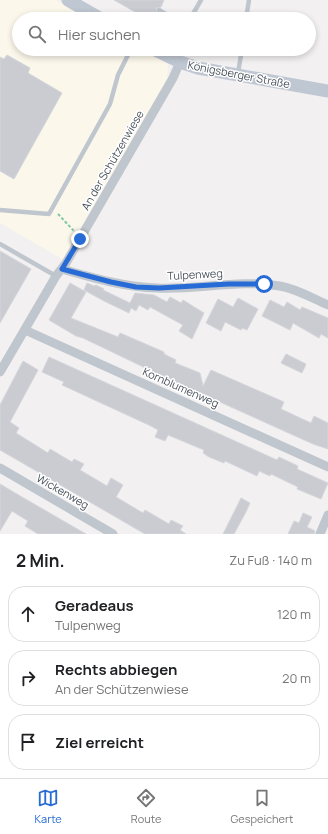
<!DOCTYPE html>
<html lang="de">
<head>
<meta charset="utf-8">
<style>
	body { margin:0; font-family:Manrope,sans-serif; background:#f6f6f6; color:#202124 }
	.stop { position:absolute; width:12px; height:12px; margin:-9px; border:3px solid #266bd6; border-radius:50%; background:#fff }
	.stop.end { background:#266bd6; border-color:#fff; box-shadow:0 1px 4px #0008 }
	.list { margin:0; padding:0; list-style:none }
	h2 { display:flex; justify-content:space-between; align-items:center; height:52px; margin:0; padding:0 16px; font-size:17px }
	h2 small { font-size:13px; font-weight:400; color:#757577 }
	.list li { display:grid; grid-template-columns:26px 1fr auto; gap:12px; align-items:center; box-sizing:border-box; height:56px; margin:0 8px 8px; padding:0 8px; border:1px solid #e0e0e0; border-radius:16px }
	.list b { display:block; font-size:15px; white-space:nowrap }
	.list p { margin:0; font-size:13px; white-space:nowrap; color:#757577 }
	.list em { font-size:13px; font-style:normal; color:#757577 }
	.icon { flex:none; width:22px; height:22px; fill:none; stroke:currentColor; stroke-width:2; stroke-linecap:round; stroke-linejoin:round }
	.map { position:relative; flex:none; width:328px; height:534px; overflow:hidden }
	.search { position:absolute; background:#fff; box-shadow:0 2px 6px #0003; left:12px; right:12px; top:12px; height:44px; display:flex; align-items:center; gap:10px; box-sizing:border-box; padding:0 14px; border-radius:22px; color:#757577; font-size:15px }
	.sheet { height:244px; background:#fff }
	nav { display:flex; justify-content:space-around; align-items:center; box-sizing:border-box; height:56px; border-top:1px solid #e0e0e0; background:#fff; font-size:11px; color:#757577 }
	nav a { display:grid; justify-items:center; gap:2px }
	nav .on { color:#266bd6 }
	.map>svg:first-child { display:block }
	.commercial { fill:#fbf7eb }
	.building { fill:#caccd2; stroke:#d4d6db }
	.lines { fill:none; stroke-linecap:round; stroke-linejoin:round }
	.path { stroke:#7cc8a6; stroke-width:2; stroke-dasharray:3 2; stroke-linecap:butt }
	.service { stroke:#bfc6cd; stroke-width:4.5 }
	.minor { stroke:#bfc6cd; stroke-width:9 }
	.secondary { stroke:#bfc7d2; stroke-width:13 }
	.route { stroke:#266bd6; stroke-width:5 }
	.labels { text-anchor:middle; dominant-baseline:central; stroke-width:3; stroke-linejoin:round; paint-order:stroke }
	.street-label { font-size:11px; fill:#49525c; stroke:#fff }
</style>
</head>
<body>
<div class="map">
<svg width="328" height="534" viewBox="0 0 328 534">
	<rect width="100%" height="100%" fill="#f2f0f0"/>
	<path class="commercial" d="M0,0H56L89,19H19V49H142L168,64L167,84L64,260L0,223Z"/>
	<path class="building" d="M114,0H164L161,7L156,8L157,13L153,19H147Z
		M7,55L30,68L28,73L62,93L14,179L0,171V57L4,59Z
		M0,251L31,269L0,323Z
		M70,283L86,292L71,318L118,337L120,333L164,352V354L176,360L175,363L200,373L203,386L211,370L284,402L281,409L311,423L314,416L328,423V449L313,444L160,375L83,338L76,336L49,320Z
		M87,283L94,286L96,285L104,289L103,290L130,303L135,293L154,295L167,302L170,297L181,303L183,300L204,313L192,339L179,331L183,325L150,307L148,310L139,305L136,311L131,308L129,313L104,301L84,290Z
		M238,298L258,309L247,330L242,328L241,330L225,322L221,331L206,323L218,299L233,307Z
		M270,300L284,307L287,302L300,310L302,307L328,318V338L321,334L319,338L293,323L290,330L262,316Z
		M286,354L306,364L302,373L281,363Z
		M49,357L277,460L279,457L298,466L297,469L328,483L321,499L297,489L298,487L271,474L270,476L259,471L257,476L225,461L224,463L209,457L203,453L204,450L168,435L165,441L155,437L158,430L151,426L62,385L64,382L42,372Z
		M23,361L38,370L10,422L19,428L16,433L48,453L50,449L72,462L74,459L84,464L80,470L107,486L111,478L123,485L116,497L143,513L145,510L169,524L171,520L183,526L180,530L186,534H145L0,450V405Z
		M0,484L22,497L86,534H38L25,526L28,521L12,511L0,531Z
		M241,498L250,503L246,512L234,534H223Z
		M303,513L312,517L307,527L315,531L314,534H288L294,521L299,523Z"/>
	<g class="lines">
		<path class="path" d="M58,214L74,231"/>
		<path class="service" d="M159,10L169,16L168,19
			M169,16L184,19
			M190,19L201,0
			M246,19L249,0
			M238,73L242,49
			M0,210L49,214L110,104L118,75L131,49
			M0,244L56,276"/>
		<path class="minor" d="M62,269C93,278 124,287 157,288C198,290 239,279 280,286C297,289 312,298 328,305
			M25,330L328,467
			M0,372L56,276L66,263L173,78L180,62
			M0,468L113,534
			M320,534L328,515"/>
		<path class="secondary" d="M68,0L101,19
			M153,49L180,62L198,68L328,91"/>
	</g>
	<g class="lines">
		<path class="route" d="M80,239L62,269L111,282L136,287L159,288L229,284H264"/>
	</g>
	<g class="labels">
		<g class="street-label">
			<text transform="translate(239 74) rotate(11)">Königsberger Straße</text>
			<text transform="translate(112 160) rotate(-60)">An der Schützenwiese</text>
			<text transform="translate(195 274) rotate(-3)">Tulpenweg</text>
			<text transform="translate(181 387) rotate(24)">Kornblumenweg</text>
			<text transform="translate(63 491) rotate(30)">Wickenweg</text>
		</g>
	</g>
</svg>
<div class="stop" style="left:264px;top:284px"></div>
<div class="stop end" style="left:80px;top:239px"></div>
<div class="search"><svg class="icon" aria-label="search" viewBox="0 0 24 24"><circle cx="10" cy="10" r="6"/><path d="M15 15l6 6"/></svg>Hier suchen</div>
</div>
<section class="sheet">
<h2>2 Min.<small>Zu Fuß · 140 m</small></h2>
<ul class="list">
<li><svg class="icon" aria-label="ahead" viewBox="0 0 24 24"><path d="M12 20V5M6 11l6-6 6 6"/></svg><div><b>Geradeaus</b><p>Tulpenweg</p></div><em>120 m</em></li>
<li><svg class="icon" aria-label="right" viewBox="0 0 24 24"><path d="M7 20v-9h11M14 6l5 5-5 5"/></svg><div><b>Rechts abbiegen</b><p>An der Schützenwiese</p></div><em>20 m</em></li>
<li><svg class="icon" aria-label="arrive" viewBox="0 0 24 24"><path d="M6 21V4h12l-3 4 3 4H6"/></svg><div><b>Ziel erreicht</b></div></li>
</ul>
</section>
<nav>
<a class="on"><svg class="icon" aria-label="map" viewBox="0 0 24 24"><path d="M3 6l6-2 6 2 6-2v14l-6 2-6-2-6 2zM9 4v14M15 6v14"/></svg>Karte</a>
<a><svg class="icon" aria-label="directions" viewBox="0 0 24 24"><path d="M12 3l9 9-9 9-9-9zM9 14v-3h6M13 9l2 2-2 2"/></svg>Route</a>
<a><svg class="icon" aria-label="saved" viewBox="0 0 24 24"><path d="M7 4h10v16l-5-4-5 4z"/></svg>Gespeichert</a>
</nav>
</body>
</html>
